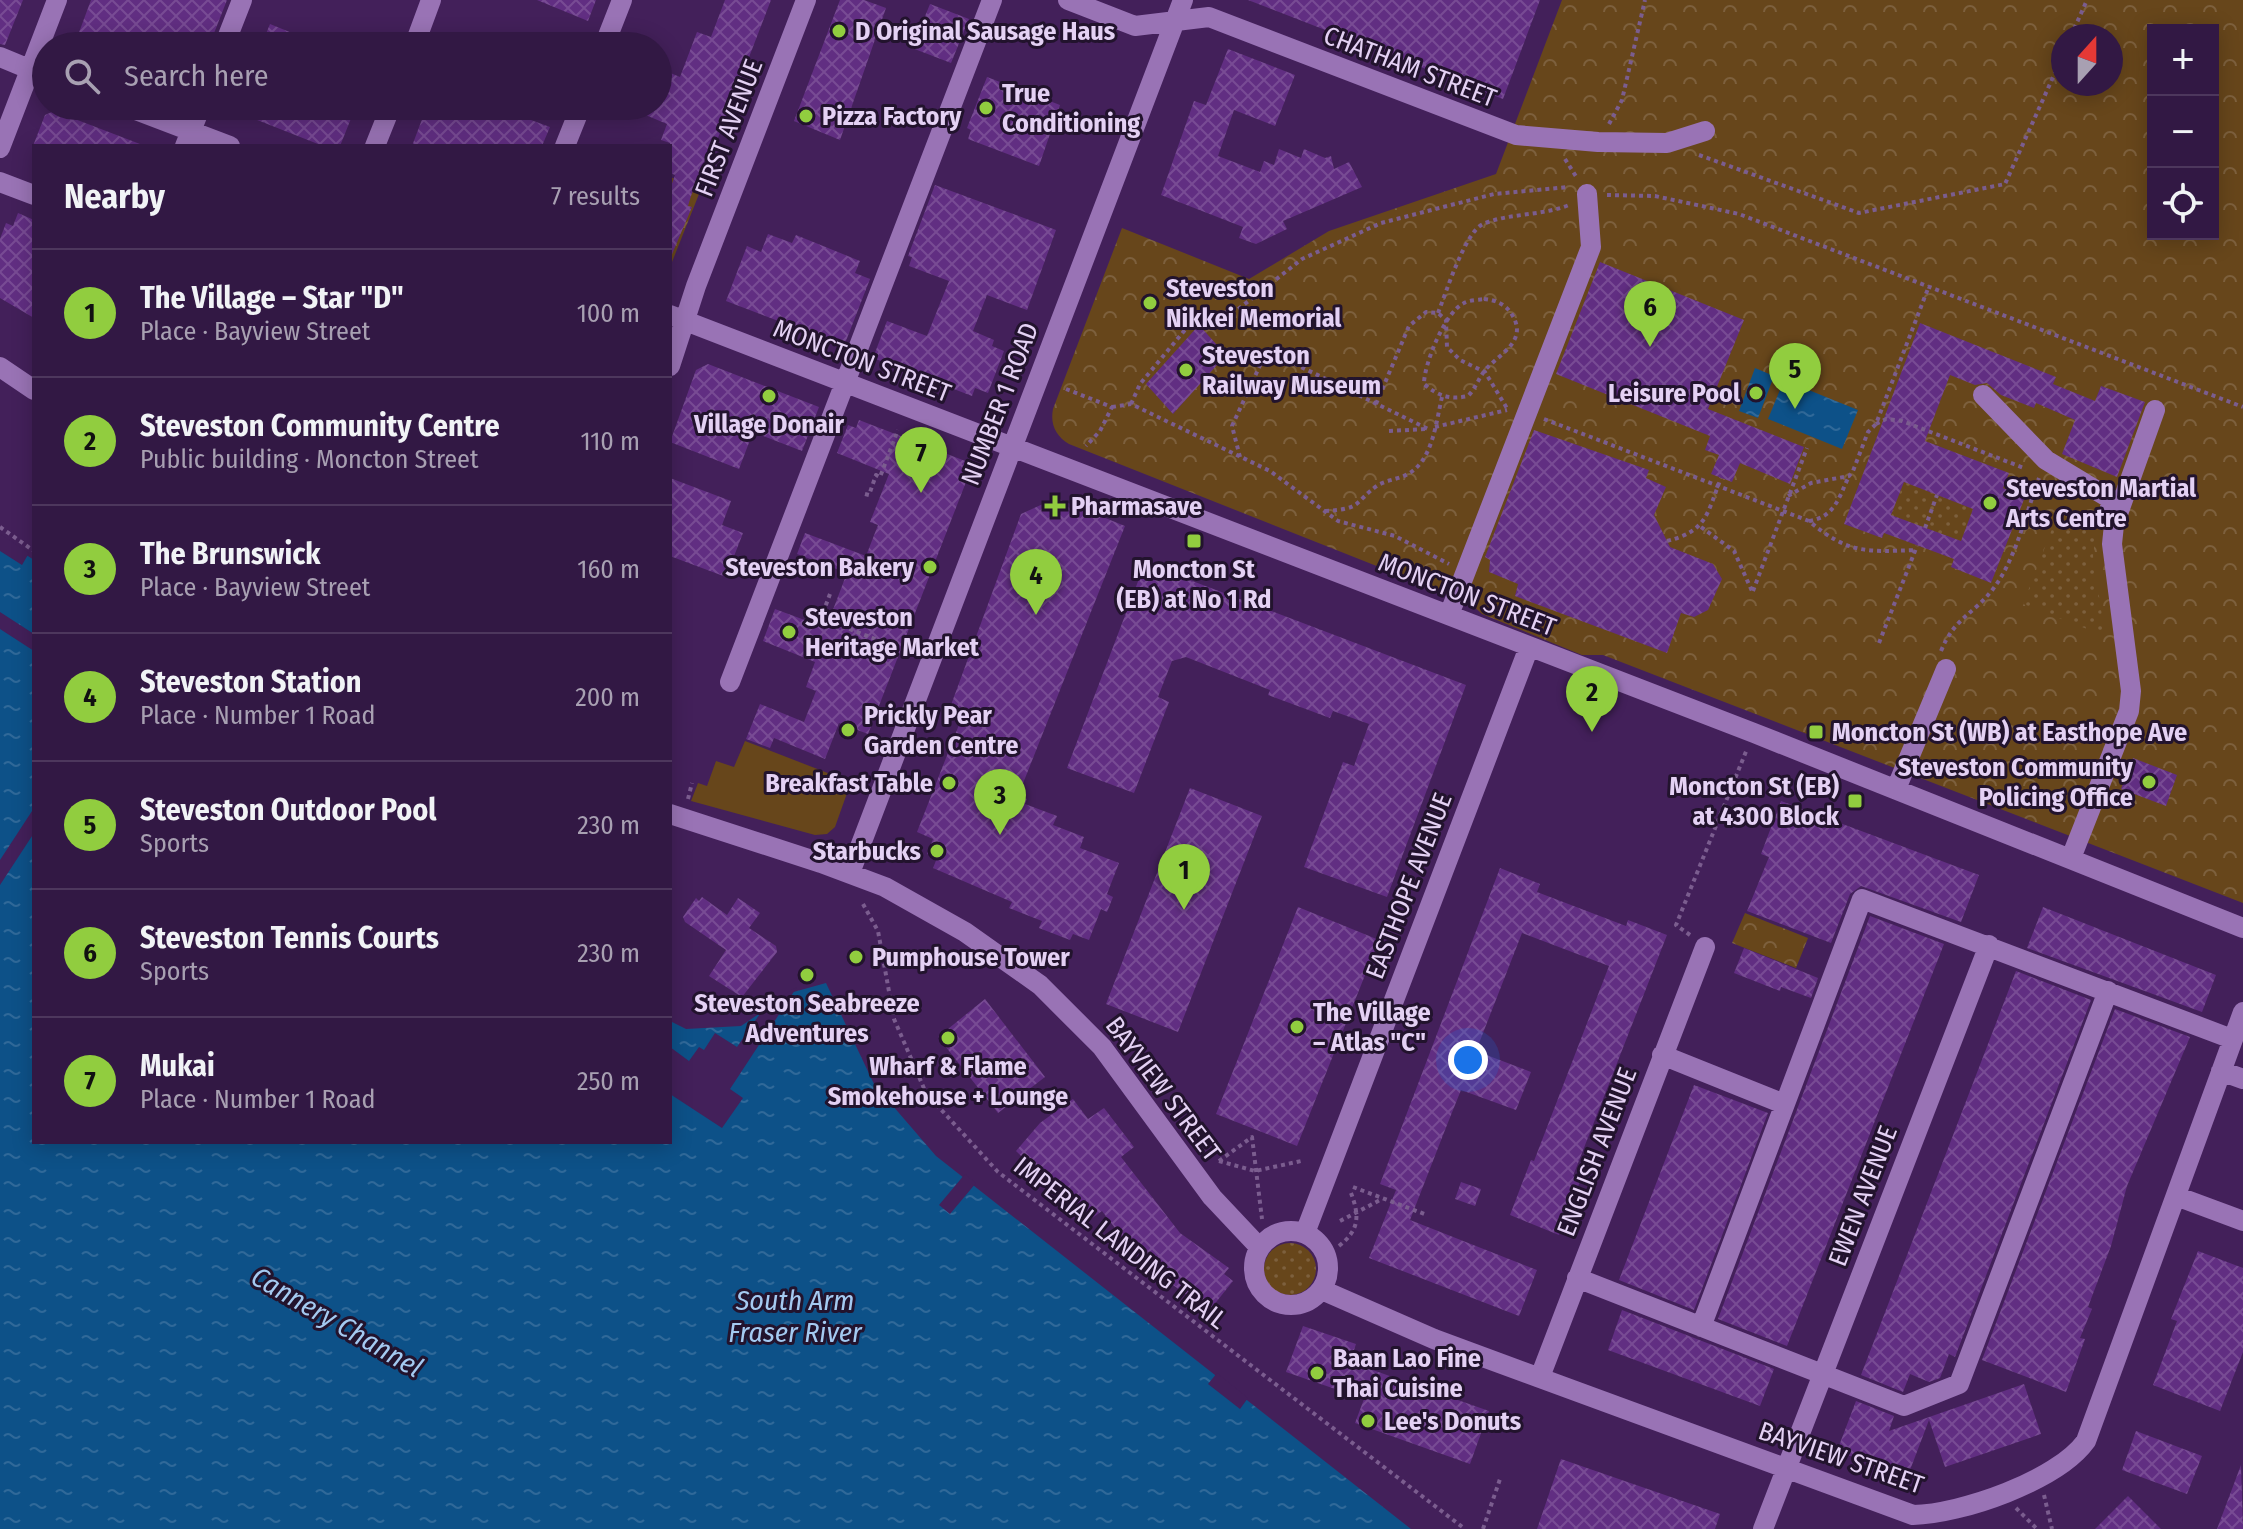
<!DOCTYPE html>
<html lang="en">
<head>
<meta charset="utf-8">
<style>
	body { margin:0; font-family:"Fira Sans Condensed",sans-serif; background:#3d254f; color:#f1f3f6 }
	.controls { position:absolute; right:24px; top:24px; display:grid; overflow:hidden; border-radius:0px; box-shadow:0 4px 20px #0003 }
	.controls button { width:72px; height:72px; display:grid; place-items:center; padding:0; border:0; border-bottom:2px solid #4d375d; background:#321844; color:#f1f3f6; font:40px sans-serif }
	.compass { position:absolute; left:2051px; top:24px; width:72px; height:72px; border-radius:50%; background:#321844; box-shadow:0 4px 20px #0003; rotate:21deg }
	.you { position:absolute; left:1468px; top:1060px; width:28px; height:28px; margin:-20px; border:6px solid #fff; border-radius:50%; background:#1a73e8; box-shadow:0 0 0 12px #1a73e833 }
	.badge { display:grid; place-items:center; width:52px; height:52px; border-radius:50%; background:#91cd3f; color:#111; font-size:26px; font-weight:700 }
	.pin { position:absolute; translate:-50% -66px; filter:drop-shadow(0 2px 4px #0008) }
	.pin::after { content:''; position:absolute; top:42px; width:28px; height:24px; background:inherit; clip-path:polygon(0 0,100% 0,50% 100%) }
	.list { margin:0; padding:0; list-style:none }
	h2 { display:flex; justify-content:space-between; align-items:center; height:104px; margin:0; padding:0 32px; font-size:34px }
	h2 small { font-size:26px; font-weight:400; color:#a8a0b2 }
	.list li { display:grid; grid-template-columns:52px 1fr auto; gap:24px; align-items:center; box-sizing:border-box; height:128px; padding:0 32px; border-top:2px solid #4d375d }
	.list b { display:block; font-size:30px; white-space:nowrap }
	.list p { margin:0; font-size:26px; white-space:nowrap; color:#a8a0b2 }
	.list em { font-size:26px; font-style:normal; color:#a8a0b2 }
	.icon { flex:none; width:44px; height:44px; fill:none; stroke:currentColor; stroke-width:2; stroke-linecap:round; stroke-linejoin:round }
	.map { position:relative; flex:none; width:2243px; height:1529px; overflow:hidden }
	.search { position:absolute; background:#321844; box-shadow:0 4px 20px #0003; left:32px; top:32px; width:640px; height:88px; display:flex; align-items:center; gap:20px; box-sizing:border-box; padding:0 28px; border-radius:44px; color:#a8a0b2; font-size:30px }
	.panel { position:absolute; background:#321844; box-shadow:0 4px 20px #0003; left:32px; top:144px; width:640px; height:1000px; border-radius:0px }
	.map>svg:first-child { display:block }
	.grass { fill:#67461b }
	.park { fill:url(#park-crowns); fill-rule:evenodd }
	.garden { fill:url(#garden-dots) }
	.water { fill:url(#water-ripples) }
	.pier { fill:#43205a }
	.building { fill:url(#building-cross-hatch); fill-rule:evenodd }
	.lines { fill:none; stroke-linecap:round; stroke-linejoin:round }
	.path { stroke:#7b5d8f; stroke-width:4; stroke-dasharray:4 4; stroke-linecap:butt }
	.minor { stroke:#9973b5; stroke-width:20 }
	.poi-dot { fill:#91cd3f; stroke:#22132d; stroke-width:3 }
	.labels { text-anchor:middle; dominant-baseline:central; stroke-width:6; stroke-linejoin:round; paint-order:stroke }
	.poi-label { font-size:26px; font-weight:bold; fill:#e4d1f4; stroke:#22132d; text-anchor:start }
	.street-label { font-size:26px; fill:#e4d1f4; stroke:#22132d }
	.water-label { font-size:28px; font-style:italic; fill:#a4caf1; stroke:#22132d }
</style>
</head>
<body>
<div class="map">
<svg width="2243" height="1529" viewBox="0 0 2243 1529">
	<defs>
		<pattern id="park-crowns" width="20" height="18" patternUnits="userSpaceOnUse" patternTransform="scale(2)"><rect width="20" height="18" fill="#67461b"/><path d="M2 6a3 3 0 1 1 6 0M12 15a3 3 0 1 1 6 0" fill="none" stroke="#7d603d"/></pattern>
		<pattern id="garden-dots" width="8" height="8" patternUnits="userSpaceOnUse" patternTransform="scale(2)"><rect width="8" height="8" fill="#67461b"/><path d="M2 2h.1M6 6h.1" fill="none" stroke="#7d603d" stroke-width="1.8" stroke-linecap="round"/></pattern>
		<pattern id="water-ripples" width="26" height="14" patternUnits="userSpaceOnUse" patternTransform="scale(2)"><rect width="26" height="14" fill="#0d5188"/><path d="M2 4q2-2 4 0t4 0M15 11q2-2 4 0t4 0" fill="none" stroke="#306999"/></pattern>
		<pattern id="building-cross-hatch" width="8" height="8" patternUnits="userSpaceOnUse" patternTransform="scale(2)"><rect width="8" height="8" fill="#612e82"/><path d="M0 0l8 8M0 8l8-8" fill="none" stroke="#784b94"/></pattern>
	</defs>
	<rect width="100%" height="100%" fill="#43205a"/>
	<path class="grass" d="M745,741L851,782L835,827L827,834L815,835L691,801L698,783L707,786L716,761L734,767Z"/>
	<path class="park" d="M1562,0H2243V903L1603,655H1582L1482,614L1470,603L1069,444C1056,436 1050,425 1053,409L1122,228L1249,279L1329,231L1496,174ZM2153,30H2213V234H2153ZM2063,36H2111V84H2063Z
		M670,177L701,189L670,267Z
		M1745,913L1808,938L1796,968L1732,943Z"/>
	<path class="garden" d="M1904,482L1973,509L1957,551L1888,525Z
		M2078,515L2089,520L2096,532L2093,556L2105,636L2023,604L2055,521L2063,516Z
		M1264 1269a26 26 0 1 1 52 0a26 26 0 1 1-52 0Z"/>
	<path class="water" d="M1755,368L1774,376L1758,418L1739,411Z
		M1784,380L1858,410L1842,449L1768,419Z
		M0,538L34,560V1142H670V1021L686,1029L741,1026L790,993L826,983L874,1084L936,1156L1411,1529H0Z"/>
	<path class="pier" d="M0,534L29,553L22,565L0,551Z
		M0,612L34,634V651L0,629Z
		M34,808V833L0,885V860Z
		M797,987L730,1089L743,1098L722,1128L670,1094V1047L689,1061L699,1047L704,1050L715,1033L737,1047L766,1005Z
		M965,1174L976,1183L950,1214L939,1205Z
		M1217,1373L1248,1398L1240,1409L1208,1384Z"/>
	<path class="building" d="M0,0H23L5,45L0,44Z
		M91,0H227L209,46H74Z
		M537,0H596L588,21Z
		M725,0H771L716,143L712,141L691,196L688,206L692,207L670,259V189L675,175L670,173V143L661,140L667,124L624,106H658L661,82L668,72L680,77L697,32L711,37Z
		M840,0H864L886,8L840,140L794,121Z
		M1248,0H1540L1503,99Z
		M930,4L969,19L951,63L912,48Z
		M270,24L292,33L287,46H261Z
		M1228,49L1295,75L1275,126L1234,110L1218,156L1260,172L1264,161L1274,165L1279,149L1301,158L1304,149L1325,158L1331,156L1334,169L1349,162L1362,187L1283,221L1287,229L1256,244L1239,238L1243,227L1161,195L1194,101L1206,105Z
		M987,77L1060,105L1039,166L968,139L971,130L967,128Z
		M356,106L340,146H323L224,107Z
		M427,106H515L512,113L550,127L542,146H412Z
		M54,111L140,144V146H33L45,115Z
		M935,185L1056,230L1027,310L987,295L973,331L994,340L992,346L1004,351L988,393L975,388L972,396L873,358L887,321L927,336L949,281L909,266L912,257L908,256Z
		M18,213L34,220V318L0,298V239L6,223L13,226Z
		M768,234L792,243L796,235L860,261L855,273L870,279L844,346L726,301L747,246L761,252Z
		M1600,262L1744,320L1708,409L1804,447L1790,484L1740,463L1732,482L1711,474L1719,455L1705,450L1710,436L1556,374Z
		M1920,323L2056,377L2053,384L2095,401L2101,386L2145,402L2117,477L2062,454L2075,420L2036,403L2034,408L2001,395L1987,383L1975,385L1950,375L1925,441L2009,473L2003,488L2025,497L1991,583L1951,567L1954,559L1884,533L1882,538L1844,524ZM1904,482L1973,509L1961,541L1891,515Z
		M1199,325L1226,355L1173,414L1146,384Z
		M708,364L819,407L802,451L753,432L739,469L670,442L696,370Z
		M859,420L973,464L868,734L839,723L825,759L774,738L770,748L746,739L760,704L804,722L816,691L806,687L815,662L763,641L775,609L826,628L847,573L797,554L805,533L866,556L878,525L870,522L889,474L837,453L848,425L856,428Z
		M1534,430L1649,470L1646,478L1666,487L1654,515L1670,547L1713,564L1722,579L1708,610L1694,617L1681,613L1667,653L1515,596L1518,584L1489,572L1490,560L1485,557Z
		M670,478L731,501L722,525L743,533L726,577L670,556Z
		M1056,498L1125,526L1018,796L1027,799L1025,804L1057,816L1053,825L1084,837L1080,848L1119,863L1107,894L1113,897L1107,912L1101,909L1089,940L1073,934L1070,940L1039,928L1042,921L1009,908L1012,902L933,868L937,858L927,854L933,839L917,832L964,712L951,705L1021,514Z
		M1145,563L1466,685L1387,897L1304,867L1343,762L1354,766L1369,724L1333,711L1330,718L1268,695L1270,690L1186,657L1172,661L1158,697L1169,702L1134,793L1067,768Z
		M2133,758L2177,775L2166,806L2121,789Z
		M1190,788L1262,816L1178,1032L1106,1004Z
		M1781,801L1979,875L1961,922L1861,886L1850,894L1831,943L1747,911L1769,857L1761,854Z
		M1500,868L1540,884L1537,892L1626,926L1628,920L1667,935L1573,1176L1581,1179L1559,1235L1510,1215L1531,1160L1534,1161L1609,966L1522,933L1476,1051L1531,1072L1516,1110L1461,1090L1445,1130L1410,1220L1537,1270L1519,1316L1369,1258L1396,1190L1380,1184Z
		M702,897L727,915L738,898L760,913L749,928L776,946L777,952L742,997L709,976L726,950L685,922L683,917L696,898L699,901Z
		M1298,907L1379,940L1297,1146L1216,1114Z
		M2043,907L2216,975L2202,1012L2027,948Z
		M1870,916L1944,944L1787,1346L1718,1319Z
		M1744,948L1818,978L1811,998L1781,987L1780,991L1734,973Z
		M2016,971L2091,1000L1955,1357L1949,1354L1940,1378L1929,1382L1910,1374L1903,1392L1861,1375Z
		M985,999L1045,1077L998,1113L938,1037Z
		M2115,1009L2190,1037L2127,1186L2111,1246L2088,1307L2092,1309L2080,1338L2085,1339L2066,1392L1982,1360Z
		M1694,1085L1768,1113L1694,1310L1619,1280Z
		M1073,1099L1088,1119L1104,1108L1134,1147L1121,1157L1180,1233L1229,1268L1224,1274L1233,1281L1209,1311L1141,1262L1102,1211L1091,1219L1060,1194L1016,1151L1040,1123Z
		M1461,1182L1481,1189L1475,1206L1455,1199Z
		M2198,1251L2243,1268V1352L2220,1411L2153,1385L2177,1321L2171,1319Z
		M1622,1310L1774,1369L1760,1406L1608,1350Z
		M1303,1326L1356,1344L1350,1362L1489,1411L1470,1464L1355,1423L1364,1399L1286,1372Z
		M2024,1384L2041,1434L1945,1467L1929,1420L1907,1478L1837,1451L1856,1401L1894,1416L1889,1431Z
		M2136,1431L2202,1456L2187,1494L2122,1470Z
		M1561,1459L1720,1514L1715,1529H1537Z
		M2241,1465L2243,1529H2217Z
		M2128,1496L2161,1529H2095Z"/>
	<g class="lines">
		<path class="path" d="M2071,36L2087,0
			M1609,124L1622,100L1645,0
			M1699,155L1859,213L2005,184L2063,55
			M1565,159L1577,178
			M1607,195L1655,196L1739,214L2243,407
			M1484,299C1495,300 1505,304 1511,313C1529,340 1502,352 1486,369C1479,377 1476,388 1468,396C1450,400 1438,396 1424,384C1424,364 1445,312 1464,303C1469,300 1478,300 1484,299Z
			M1438,313C1446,293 1465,232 1483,224C1508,213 1542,216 1569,205
			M1066,389L1112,407L1100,431L1086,446
			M1131,404L1140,384L1194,319L1237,310L1302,259L1381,223L1494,194L1568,187
			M1376,404L1409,326L1426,312L1438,313L1446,320L1447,347L1460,360L1485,372L1508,410
			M1112,407L1131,404L1270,471L1338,521L1395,536L1449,564
			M1544,419L1809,521C1848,554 1867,552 1916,550
			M1876,424L1886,419L1902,421L2024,468
			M1435,427L1507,410
			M1389,431L1426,429
			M1240,457L1232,426L1262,361L1293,363L1428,429
			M865,494L869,495L876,475L880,477L898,430
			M1788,496L1811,483L1849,476L1853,471L1868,432L1876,424L1929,286
			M1325,511C1363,509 1353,503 1378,485C1387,480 1399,479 1408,474C1433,460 1436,422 1442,397
			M1809,521C1835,517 1839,497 1849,476
			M0,527L34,551
			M1701,527L1734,551L1752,591
			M1925,528L1937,495
			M1667,541C1707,531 1707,514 1721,478
			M1753,591L1807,448
			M830,594L821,618L906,651
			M1879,643L1917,546
			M1941,651C1955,617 1973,615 1993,589C2016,559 2026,513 2039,478
			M688,799L692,783
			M1854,805L1855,801
			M863,904L878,931L894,1019L926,1093L998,1172L1465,1529
			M1690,935L1676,925L1747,749
			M1219,1161L1252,1137L1262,1219
			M1219,1161L1255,1171L1301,1161
			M1353,1187L1427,1215
			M1340,1221L1382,1199
			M1339,1246C1359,1230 1360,1217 1351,1193
			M2044,1495L2052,1529
			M2016,1508L2037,1529
			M1483,1529L1500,1479"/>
		<path class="minor" d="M1068,0L1135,26L1209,17L1516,135L1598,142L1667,143L1705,131
			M224,46L242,0
			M414,46L431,0
			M604,46L622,0
			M0,57L46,76
			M125,106L230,146
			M185,146L201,106
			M375,146L391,106
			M565,146L581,106
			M0,148L57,0
			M0,182L34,195
			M670,315L1754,733L2243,928
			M670,366L696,286L806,0
			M0,367L34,390
			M1983,395L2046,460L2109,498L2113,521
			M1449,615L1591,247L1587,194
			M730,682L992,0
			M1896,789L1946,669
			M670,814L821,863L885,887L965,932L1040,985L1102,1047L1212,1197L1260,1248
			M2071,858L2129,711L2131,691L2112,544L2114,525L2155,410
			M850,873L1183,0
			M1662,1055L1784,1104
			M2221,1071L2243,1079
			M2176,1196L2243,1221
			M1254 1268a37 37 0 1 1 74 0a37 37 0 1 1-74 0Z
			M1305,1233L1529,647
			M1577,1278L1904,1406L1959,1384L2108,991
			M1322,1290L1434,1339L1913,1515C1961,1514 2057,1481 2086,1441L2243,1012
			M1701,1327L1862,899L2232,1039
			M1540,1377L1705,947
			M1763,1529L1989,945"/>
	</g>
	<g class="poi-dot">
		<circle cx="839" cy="31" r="8"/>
		<circle cx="986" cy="108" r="8"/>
		<circle cx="806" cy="116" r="8"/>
		<circle cx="1150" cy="303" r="8"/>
		<circle cx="1186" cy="370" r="8"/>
		<circle cx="1756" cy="393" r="8"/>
		<circle cx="769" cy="396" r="8"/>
		<circle cx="1990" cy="503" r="8"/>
		<path d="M1051 494h8v8h8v8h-8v8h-8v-8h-8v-8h8z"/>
		<rect x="1186" y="533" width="16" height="16" rx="4"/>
		<circle cx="930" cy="567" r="8"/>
		<circle cx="789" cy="632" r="8"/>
		<circle cx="848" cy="730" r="8"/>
		<rect x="1808" y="724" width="16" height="16" rx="4"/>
		<circle cx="2149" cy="782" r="8"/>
		<circle cx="949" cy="783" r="8"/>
		<rect x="1847" y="793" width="16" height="16" rx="4"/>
		<circle cx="937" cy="851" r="8"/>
		<circle cx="856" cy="957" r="8"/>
		<circle cx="807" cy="975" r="8"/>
		<circle cx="1297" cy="1027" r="8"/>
		<circle cx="948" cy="1038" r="8"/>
		<circle cx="1317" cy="1373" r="8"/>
		<circle cx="1368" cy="1421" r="8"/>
	</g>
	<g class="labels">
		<g class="poi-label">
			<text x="855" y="31">D Original Sausage Haus</text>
			<text x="1002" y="93">True<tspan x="1002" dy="30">Conditioning</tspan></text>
			<text x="822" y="116">Pizza Factory</text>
			<text x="1166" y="288">Steveston<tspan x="1166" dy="30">Nikkei Memorial</tspan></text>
			<text x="1202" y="355">Steveston<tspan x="1202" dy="30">Railway Museum</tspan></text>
			<text x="1740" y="393" text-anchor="end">Leisure Pool</text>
			<text x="769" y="424" text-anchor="middle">Village Donair</text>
			<text x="2006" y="488">Steveston Martial<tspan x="2006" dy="30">Arts Centre</tspan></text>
			<text x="1071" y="506">Pharmasave</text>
			<text x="914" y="567" text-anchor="end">Steveston Bakery</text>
			<text x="1194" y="569" text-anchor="middle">Moncton St<tspan x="1194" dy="30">(EB) at No 1 Rd</tspan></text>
			<text x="805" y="617">Steveston<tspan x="805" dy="30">Heritage Market</tspan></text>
			<text x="864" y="715">Prickly Pear<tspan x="864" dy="30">Garden Centre</tspan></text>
			<text x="1832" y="732">Moncton St (WB) at Easthope Ave</text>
			<text x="2133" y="767" text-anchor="end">Steveston Community<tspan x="2133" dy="30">Policing Office</tspan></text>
			<text x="933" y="783" text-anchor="end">Breakfast Table</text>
			<text x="1839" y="786" text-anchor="end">Moncton St (EB)<tspan x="1839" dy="30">at 4300 Block</tspan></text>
			<text x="921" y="851" text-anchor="end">Starbucks</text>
			<text x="872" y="957">Pumphouse Tower</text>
			<text x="807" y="1003" text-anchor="middle">Steveston Seabreeze<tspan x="807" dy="30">Adventures</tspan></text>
			<text x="1313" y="1012">The Village<tspan x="1313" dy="30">– Atlas "C"</tspan></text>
			<text x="948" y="1066" text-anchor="middle">Wharf &amp; Flame<tspan x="948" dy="30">Smokehouse + Lounge</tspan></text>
			<text x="1333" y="1358">Baan Lao Fine<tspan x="1333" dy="30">Thai Cuisine</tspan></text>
			<text x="1384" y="1421">Lee's Donuts</text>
		</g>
		<g class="street-label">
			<text transform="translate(1410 67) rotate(21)">CHATHAM STREET</text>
			<text transform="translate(729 128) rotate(-69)">FIRST AVENUE</text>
			<text transform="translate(862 361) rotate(21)">MONCTON STREET</text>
			<text transform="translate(1000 404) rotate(-69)">NUMBER 1 ROAD</text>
			<text transform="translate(1467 595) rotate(21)">MONCTON STREET</text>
			<text transform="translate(1409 886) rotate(-69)">EASTHOPE AVENUE</text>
			<text transform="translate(1163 1089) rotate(53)">BAYVIEW STREET</text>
			<text transform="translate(1597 1152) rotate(-69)">ENGLISH AVENUE</text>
			<text transform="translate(1863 1196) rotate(-69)">EWEN AVENUE</text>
			<text transform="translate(1120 1243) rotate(38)">IMPERIAL LANDING TRAIL</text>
			<text transform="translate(1841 1458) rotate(19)">BAYVIEW STREET</text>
		</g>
		<g class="water-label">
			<text x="795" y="1300">South Arm<tspan x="795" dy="32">Fraser River</tspan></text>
			<text transform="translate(337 1322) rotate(30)">Cannery Channel</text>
		</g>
	</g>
</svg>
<div class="controls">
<button>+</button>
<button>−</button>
<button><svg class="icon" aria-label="locate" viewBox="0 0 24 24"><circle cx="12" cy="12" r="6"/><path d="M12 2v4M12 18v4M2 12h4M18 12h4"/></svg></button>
</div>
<svg class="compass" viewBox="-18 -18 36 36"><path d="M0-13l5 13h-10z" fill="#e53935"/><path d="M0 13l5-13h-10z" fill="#a8a0b2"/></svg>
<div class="you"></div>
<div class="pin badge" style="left:1184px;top:910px">1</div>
<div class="pin badge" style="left:1592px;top:732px">2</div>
<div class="pin badge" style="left:1000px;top:835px">3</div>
<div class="pin badge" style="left:1036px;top:615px">4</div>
<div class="pin badge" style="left:1795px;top:409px">5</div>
<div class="pin badge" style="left:1650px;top:347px">6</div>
<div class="pin badge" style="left:921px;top:493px">7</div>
<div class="search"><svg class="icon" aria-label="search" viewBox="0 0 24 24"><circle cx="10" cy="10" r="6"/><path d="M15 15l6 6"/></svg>Search here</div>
<section class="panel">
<h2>Nearby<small>7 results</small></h2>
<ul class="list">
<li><span class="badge">1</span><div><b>The Village – Star &quot;D&quot;</b><p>Place · Bayview Street</p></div><em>100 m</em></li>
<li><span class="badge">2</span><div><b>Steveston Community Centre</b><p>Public building · Moncton Street</p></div><em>110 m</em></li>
<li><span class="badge">3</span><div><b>The Brunswick</b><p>Place · Bayview Street</p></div><em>160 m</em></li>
<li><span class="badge">4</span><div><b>Steveston Station</b><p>Place · Number 1 Road</p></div><em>200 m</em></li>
<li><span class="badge">5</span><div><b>Steveston Outdoor Pool</b><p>Sports</p></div><em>230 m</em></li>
<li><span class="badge">6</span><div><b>Steveston Tennis Courts</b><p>Sports</p></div><em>230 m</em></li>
<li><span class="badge">7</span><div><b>Mukai</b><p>Place · Number 1 Road</p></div><em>250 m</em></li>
</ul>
</section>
</div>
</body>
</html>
